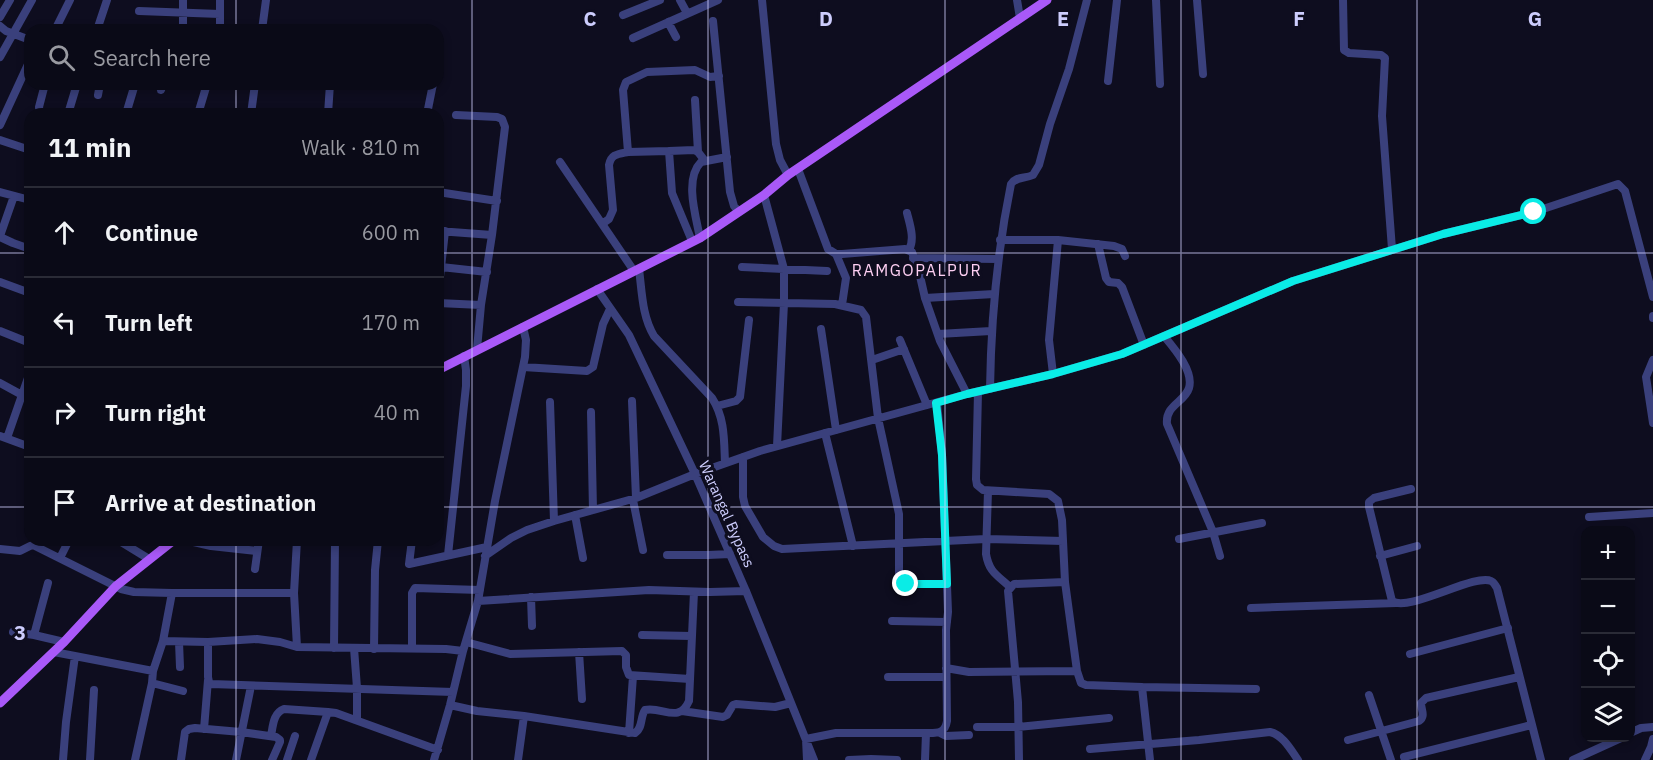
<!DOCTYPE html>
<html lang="en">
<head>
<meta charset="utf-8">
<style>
	body { margin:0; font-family:"IBM Plex Sans",sans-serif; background:#181824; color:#f1f3f6 }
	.controls { position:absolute; right:18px; bottom:18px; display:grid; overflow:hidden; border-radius:12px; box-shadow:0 3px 9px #0003 }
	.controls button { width:54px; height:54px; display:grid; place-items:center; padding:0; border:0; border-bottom:2px solid #2a2b36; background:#0a0a17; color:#f1f3f6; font:30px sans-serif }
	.stop { position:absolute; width:18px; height:18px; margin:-14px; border:4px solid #0aece6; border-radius:50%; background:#fff }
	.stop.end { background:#0aece6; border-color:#fff; box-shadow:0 2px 6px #0008 }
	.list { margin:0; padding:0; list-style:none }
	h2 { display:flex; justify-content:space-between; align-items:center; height:78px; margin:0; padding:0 24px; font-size:26px }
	h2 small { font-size:20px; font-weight:400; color:#999aa1 }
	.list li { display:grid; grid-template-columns:39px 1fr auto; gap:18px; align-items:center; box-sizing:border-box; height:90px; padding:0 24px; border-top:2px solid #2a2b36 }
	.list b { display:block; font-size:22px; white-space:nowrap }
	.list em { font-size:20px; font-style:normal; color:#999aa1 }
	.icon { flex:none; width:33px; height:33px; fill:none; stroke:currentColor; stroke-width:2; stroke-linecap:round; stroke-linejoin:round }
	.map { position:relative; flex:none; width:1653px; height:760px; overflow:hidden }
	.search { position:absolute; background:#0a0a17; box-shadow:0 3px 9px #0003; left:24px; top:24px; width:420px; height:66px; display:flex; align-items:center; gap:15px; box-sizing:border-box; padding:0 21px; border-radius:18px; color:#999aa1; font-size:22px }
	.panel { position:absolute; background:#0a0a17; box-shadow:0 3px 9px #0003; left:24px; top:108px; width:420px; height:438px; border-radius:18px }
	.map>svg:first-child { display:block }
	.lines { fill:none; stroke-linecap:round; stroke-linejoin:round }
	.minor { stroke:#3a407c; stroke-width:8 }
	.major { stroke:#a959f8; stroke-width:9 }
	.route { stroke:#0aece6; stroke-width:8 }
	.grid { fill:none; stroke:#cdcdfd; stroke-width:1.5; stroke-opacity:0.55 }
	.labels { text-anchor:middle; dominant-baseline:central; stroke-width:6; stroke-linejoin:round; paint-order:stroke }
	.street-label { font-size:15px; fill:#cdcdfd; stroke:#0e0d1f }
	.neighbourhood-label { font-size:16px; letter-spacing:1.5px; fill:#fdcff2; stroke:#0e0d1f }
	.grid-label { font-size:20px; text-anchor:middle; font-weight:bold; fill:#cdcdfd; stroke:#0e0d1f; stroke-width:6; stroke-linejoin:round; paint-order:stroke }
</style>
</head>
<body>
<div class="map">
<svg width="1653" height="760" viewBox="0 0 1653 760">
	<rect width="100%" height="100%" fill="#0e0d1f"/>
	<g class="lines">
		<path class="minor" d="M680,0L687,13
			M762,0L776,144L780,160L788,175
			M1017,0L1020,18
			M1156,0L1160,84
			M1197,0L1203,74
			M1343,0L1344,50L1349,53L1381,55L1385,58L1382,116L1392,249
			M139,11L220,14
			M623,15L660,0
			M0,17L10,0
			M713,21L730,192L734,206L739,212
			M668,22L676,37
			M0,26L6,31L30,40
			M55,30L70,0
			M97,30L107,0
			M183,30V0
			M220,30V0
			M262,30L266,0
			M633,38L718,0
			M0,57L32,0
			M1108,81L1117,0
			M161,90L163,84
			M98,95L100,84
			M695,100L698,152
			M40,114L39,107L45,84
			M68,114L77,84
			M126,114L135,84
			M198,114L207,84
			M251,114L255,84
			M328,114L330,84
			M427,114L433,84
			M456,115L497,117L502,119L505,127L492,235L481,305L477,349
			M0,125L30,60
			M0,140L30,150
			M669,151L694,150L698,152L705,161
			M560,162L634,271
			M798,169L828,249L836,254H842L905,249L912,252L920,276L925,298L940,341L967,394
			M0,192L30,200
			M438,192L497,201
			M764,195L784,269V303L777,446
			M907,213C910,225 915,239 909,250
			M602,224L609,219L613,210L609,165C611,154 618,154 628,152
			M438,231L492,235
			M0,236L14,196
			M0,237L13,243L30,249
			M700,238C696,217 684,179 701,162L727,157
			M1000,240H1058L1049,340L1053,374
			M1058,240L1114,246L1122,249L1125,256
			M692,241L672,193L669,151L628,152L623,90L626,82L647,72L695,70L710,77L719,76
			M1098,244L1106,278L1109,282L1118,283L1122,287L1144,345
			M836,254L846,278L842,305
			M913,258L998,259
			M441,267L487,272
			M742,267L827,271
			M639,269C642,292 642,316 654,336L712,398C725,418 724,440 725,463
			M0,282L30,293
			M597,289L629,335L695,474L746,591L814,760
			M438,295L445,231
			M925,298L994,294
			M738,302L835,304L861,310L866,317L878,418L899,514V579L901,582L906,584H947
			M438,303L481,305
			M1653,316V318
			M821,329L836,430
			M0,331L30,343
			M938,334L991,331
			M1164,336C1174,348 1194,371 1189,388C1185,402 1165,405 1167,424L1213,532L1220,556
			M900,340L927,405
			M872,360L904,349
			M1653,360L1646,377L1653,423
			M523,367L587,371L593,367L603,324L610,309
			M0,383L22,395
			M990,389C991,320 997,252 1011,184C1016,176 1025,179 1033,175L1039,165L1050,124L1069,69L1087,0
			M978,392L976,479L977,485L983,490L1049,494L1058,501L1062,520L1065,582L1077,671L1081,683L1086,685L1142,687L1150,760
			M632,401L636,498
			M550,402L554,521
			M717,406L736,401L740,397L749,320
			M591,412L593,510
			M825,433L853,546
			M0,436L30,447
			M7,438L30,372
			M743,457V497L745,506L763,537L774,546L782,549L986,539L1063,541
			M1411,489L1374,498L1369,502V507L1392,601C1408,613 1475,573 1491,581C1494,582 1495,585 1497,588L1541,760
			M988,491L986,554C989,572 997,575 1010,587
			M633,500L643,550
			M575,515L583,558
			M1589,517L1653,513
			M1179,539L1262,523
			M118,540L149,559
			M185,540L211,546L257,551
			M412,540L409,564L487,547
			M0,549L20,551L30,546L33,545L121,589L134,592L172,593L163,641L153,671L152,683L135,760
			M448,555L466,386V370L464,356
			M667,555H708L730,554
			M485,556L511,538L527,530L554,521L636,498L695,474L760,451L967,394L1053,374L1122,354L1293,281L1443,234L1534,212L1618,184L1625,191L1653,297
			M1380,556L1417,546
			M60,558L69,540
			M255,569L259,540
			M48,583L34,635L64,642
			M172,593H294
			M531,597L532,626
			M478,601L649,590L710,592L746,591
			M1251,608L1396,603
			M892,621L947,622
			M13,632L34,635
			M642,635L692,636
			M163,641L208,642L257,639L280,642L297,647L446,649L463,651
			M179,642L180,667
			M208,642V677L209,682L211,684L453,692
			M466,642L510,654L622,651L626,655V667L629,675L690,679
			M297,647L294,593L297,540
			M334,648L335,540
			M354,648L357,688V720
			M412,648V593L415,588L480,590
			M374,649L375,570L378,540
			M54,652L153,671
			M579,652L582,699
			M1410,654L1508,628
			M946,668L969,672L1077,671
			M888,677H946
			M152,683L183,691
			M1142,687L1256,689
			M1369,695L1391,760
			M450,705L477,711L524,716L635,733C643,728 640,717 645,710C662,706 679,724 689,701L694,592
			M682,711L723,717L727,715L733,705L736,704L775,707L791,703
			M977,727H1018L1109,718
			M204,729L208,680
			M629,733L633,676
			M940,733L946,736L969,735
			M1630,733L1641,728L1653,727
			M271,736C273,726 273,713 284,709L328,712
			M1348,740L1419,721C1426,716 1421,710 1421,703L1426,698L1519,677
			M1090,749L1199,740L1270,732C1283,735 1291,750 1298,760
			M1404,757L1531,725
			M63,760L66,722L75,656
			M90,760L94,690
			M181,760L185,732L189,729L195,728L241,732L276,737L280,740V742L272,760
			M236,760L251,686
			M287,760L295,736
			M311,760L328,712L336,713L438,750
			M434,760L450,705L463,651L478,601L495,501L525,357L526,340L523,327
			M518,760L524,716
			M807,760L806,739L836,733H926
			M849,760L871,759L897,760
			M925,760L926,733C937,733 945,734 947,721L946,630L948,612L942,455L937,403
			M1019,760L1018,702L1008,591L1014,584L1065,582
			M1573,760L1621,738
			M1645,760L1651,747L1653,739"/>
		<path class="major" d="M438,370L700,238L764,195L788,175L1047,0
			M0,703L64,642L116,586L174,540"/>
	</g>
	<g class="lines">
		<path class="route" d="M906,584H947L942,455L936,403L967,394L1053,374L1122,354L1293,281L1443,234L1534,212"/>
	</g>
	<path class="grid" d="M236,0V30M472,0V760M708,0V760M945,0V760M1181,0V760M1417,0V760M236,84V114M0,253H30M438,253H1653M0,507H30M438,507H1653M236,540V760"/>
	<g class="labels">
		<g class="street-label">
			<text transform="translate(727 514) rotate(66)">Warangal Bypass</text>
		</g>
		<g class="neighbourhood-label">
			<text x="917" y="270">RAMGOPALPUR</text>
		</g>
	</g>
	<g class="grid-label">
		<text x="590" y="26">C</text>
		<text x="826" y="26">D</text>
		<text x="1063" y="26">E</text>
		<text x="1299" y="26">F</text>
		<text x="1535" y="26">G</text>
		<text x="20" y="640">3</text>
	</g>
</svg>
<div class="controls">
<button>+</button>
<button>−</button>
<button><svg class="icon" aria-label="locate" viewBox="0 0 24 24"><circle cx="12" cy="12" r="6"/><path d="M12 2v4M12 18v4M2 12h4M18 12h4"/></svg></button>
<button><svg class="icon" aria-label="layers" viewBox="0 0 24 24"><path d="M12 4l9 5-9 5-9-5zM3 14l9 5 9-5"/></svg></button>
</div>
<div class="stop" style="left:1534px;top:212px"></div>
<div class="stop end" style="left:906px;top:584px"></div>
<div class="search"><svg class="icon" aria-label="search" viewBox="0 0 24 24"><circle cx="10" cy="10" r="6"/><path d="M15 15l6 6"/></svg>Search here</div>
<section class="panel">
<h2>11 min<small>Walk · 810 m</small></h2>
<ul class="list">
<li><svg class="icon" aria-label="ahead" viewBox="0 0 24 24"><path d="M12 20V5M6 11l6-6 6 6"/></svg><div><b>Continue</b></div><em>600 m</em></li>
<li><svg class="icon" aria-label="left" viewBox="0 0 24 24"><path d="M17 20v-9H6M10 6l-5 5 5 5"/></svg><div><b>Turn left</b></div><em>170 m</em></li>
<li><svg class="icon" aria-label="right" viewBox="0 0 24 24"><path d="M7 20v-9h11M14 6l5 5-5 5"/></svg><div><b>Turn right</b></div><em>40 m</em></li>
<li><svg class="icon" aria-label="arrive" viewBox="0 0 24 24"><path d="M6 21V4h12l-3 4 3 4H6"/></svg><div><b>Arrive at destination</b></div></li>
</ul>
</section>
</div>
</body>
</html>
